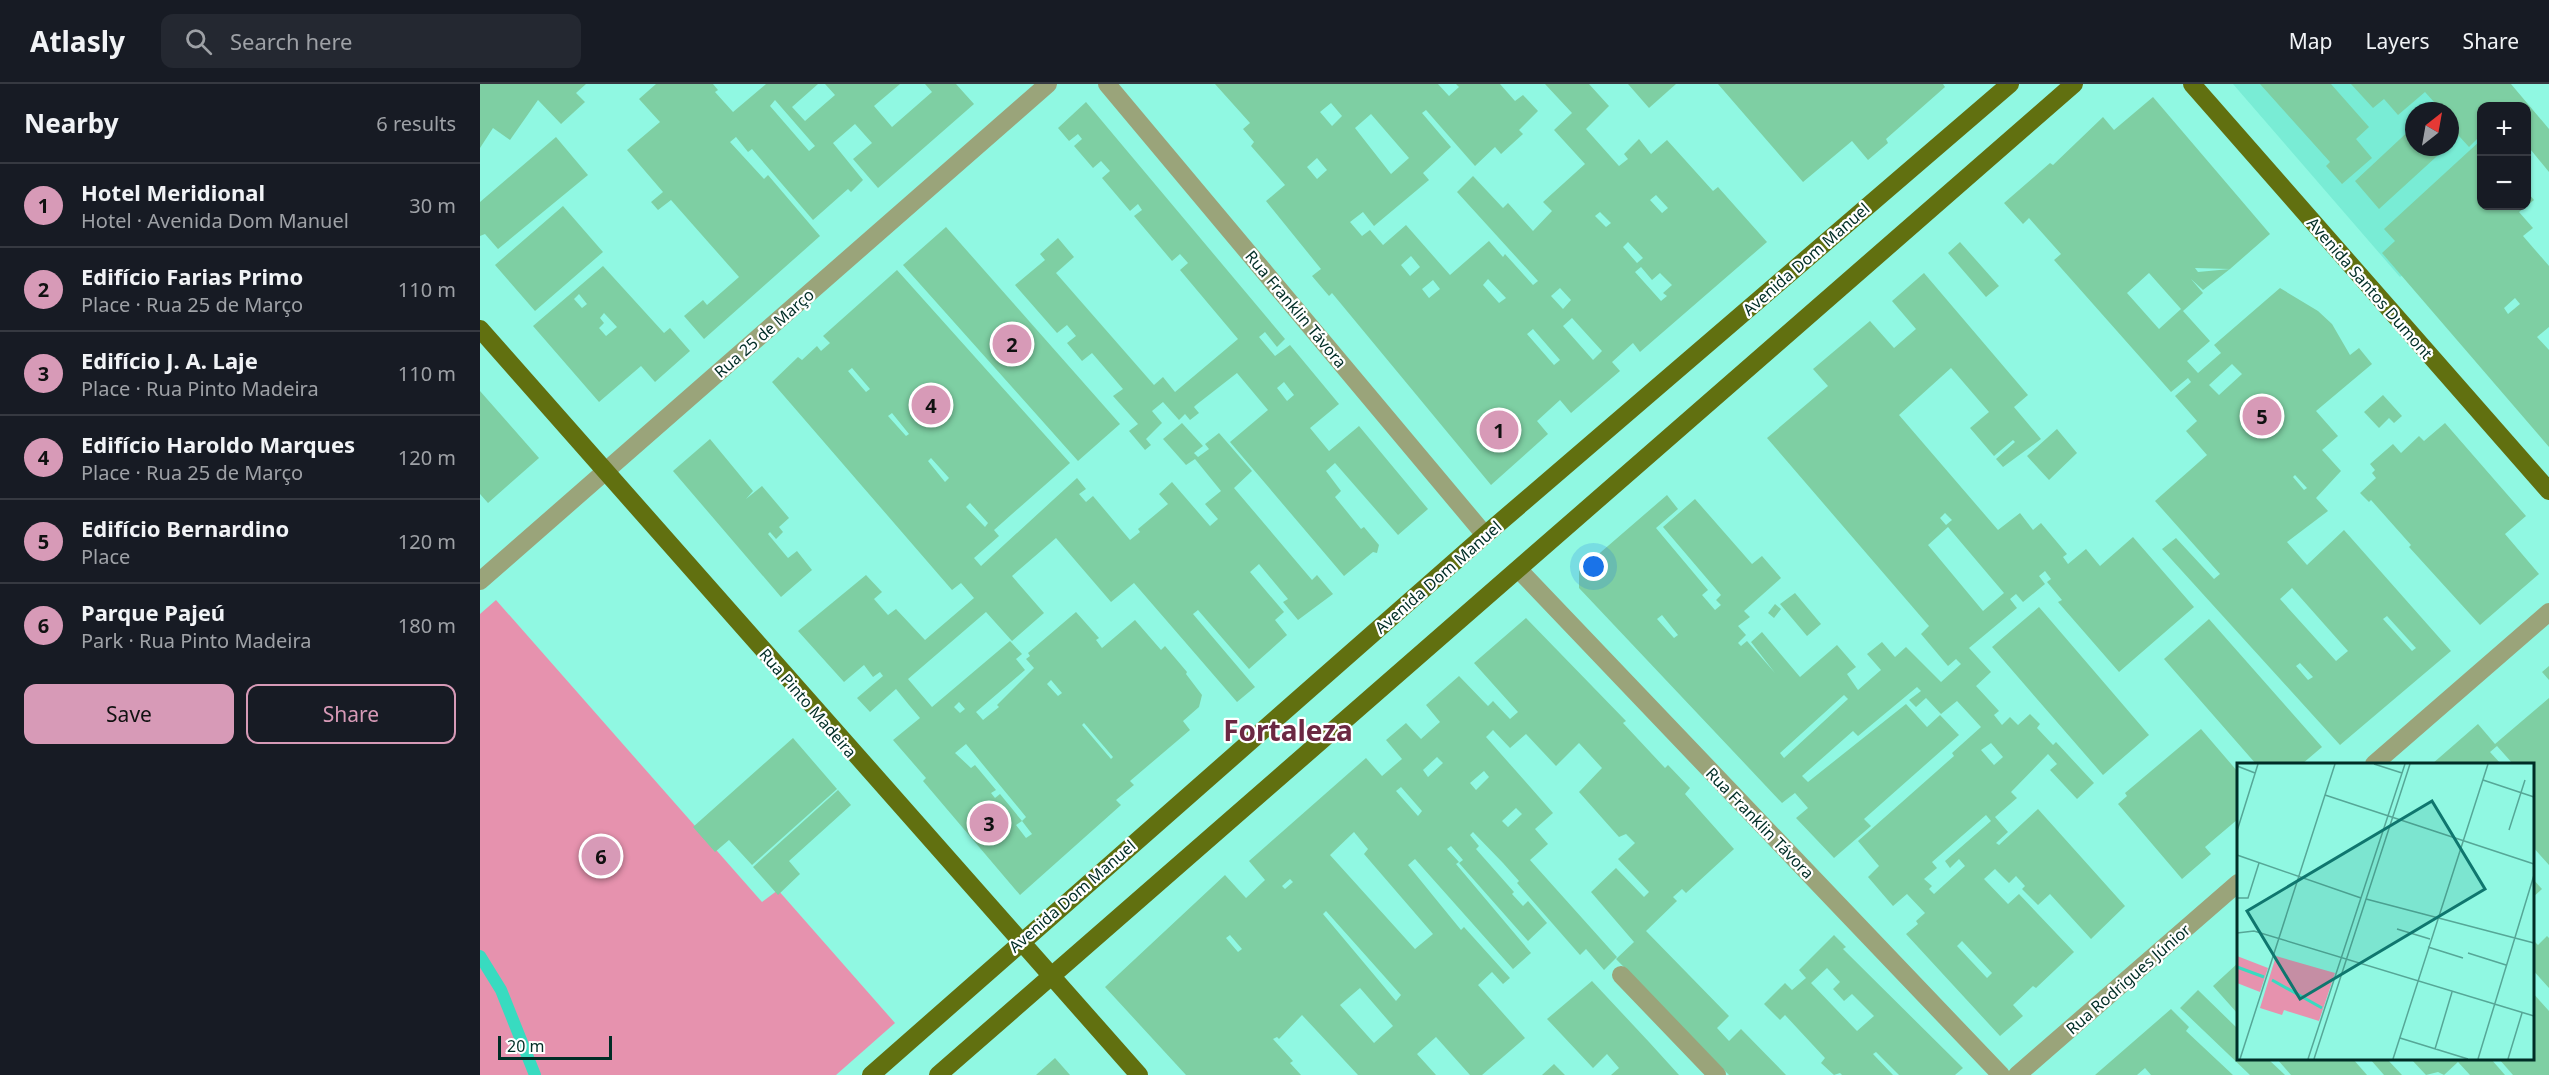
<!DOCTYPE html>
<html lang="en">
<head>
<meta charset="utf-8">
<style>
	body { margin:0; font-family:"Noto Sans",sans-serif; background:#242831; color:#f1f3f6 }
	.controls { position:absolute; right:18px; top:18px; display:grid; overflow:hidden; border-radius:12px; box-shadow:0 2px 4px #0004 }
	.controls button { width:54px; height:54px; display:grid; place-items:center; padding:0; border:0; border-bottom:2px solid #363941; background:#171b24; color:#f1f3f6; font:30px sans-serif }
	.compass { position:absolute; left:1925px; top:18px; width:54px; height:54px; border-radius:50%; background:#171b24; box-shadow:0 2px 4px #0004; rotate:31deg }
	.scale { position:absolute; left:18px; bottom:15px; width:114px; box-sizing:border-box; padding-left:6px; border:3px solid #002d26; border-top:0; font-size:16px; line-height:21px; white-space:nowrap; color:#002d26; -webkit-text-stroke:4px #fff; paint-order:stroke }
	.you { position:absolute; left:1114px; top:483px; width:21px; height:21px; margin:-15px; border:4px solid #fff; border-radius:50%; background:#1a73e8; box-shadow:0 0 0 9px #1a73e833 }
	.badge { display:grid; place-items:center; width:39px; height:39px; border-radius:50%; background:#d79ab7; color:#111; font-size:20px; font-weight:700 }
	.pin { position:absolute; translate:-50% -50%; border:3px solid #fff; box-shadow:0 2px 6px #0006 }
	.list { margin:0; padding:0; list-style:none }
	h2 { display:flex; justify-content:space-between; align-items:center; height:78px; margin:0; padding:0 24px; font-size:26px }
	h2 small { font-size:20px; font-weight:400; color:#9ea1a6 }
	.list li { display:grid; grid-template-columns:39px 1fr auto; gap:18px; align-items:center; box-sizing:border-box; height:84px; padding:0 24px; border-top:2px solid #363941 }
	.list b { display:block; font-size:22px; white-space:nowrap }
	.list p { margin:0; font-size:20px; white-space:nowrap; color:#9ea1a6 }
	.list em { font-size:20px; font-style:normal; color:#9ea1a6 }
	.actions { display:flex; gap:12px; padding:18px 24px }
	.actions a { flex:1; padding:14px 0; border:2px solid #d79ab7; border-radius:12px; text-align:center; font-size:21px; color:#d79ab7 }
	.actions .main { background:#d79ab7; color:#111 }
	.icon { flex:none; width:33px; height:33px; fill:none; stroke:currentColor; stroke-width:2; stroke-linecap:round; stroke-linejoin:round }
	.map { position:relative; flex:none; width:2069px; height:991px; overflow:hidden }
	header { display:flex; align-items:center; gap:36px; box-sizing:border-box; height:84px; padding:0 30px; background:#171b24; border-bottom:2px solid #363941 }
	header strong { font-size:28px }
	nav { display:flex; gap:33px; margin-inline-start:auto; font-size:21px }
	.search { width:420px; height:54px; background:#242831; display:flex; align-items:center; gap:15px; box-sizing:border-box; padding:0 21px; border-radius:12px; color:#9ea1a6; font-size:22px }
	main { display:flex }
	aside { flex:1; background:#171b24 }
	.map>svg:first-child { display:block }
	.built { fill:#79ecd5; fill-rule:evenodd }
	.green { fill:#e692ae }
	.lines { fill:none; stroke-linecap:round; stroke-linejoin:round }
	.stream { stroke:#38dbc0; stroke-width:12 }
	.building { fill:#7ecfa3; fill-rule:evenodd }
	.minor { stroke:#9aa47a; stroke-width:18 }
	.major { stroke:#617010; stroke-width:18 }
	.labels { text-anchor:middle; dominant-baseline:central; stroke-width:4.5; stroke-linejoin:round; paint-order:stroke }
	.street-label { font-size:16px; fill:#002d26; stroke:#fff }
	.town-label { font-size:28px; font-weight:bold; fill:#6b2842; stroke:#fff }
	.inset-river { fill:none; stroke:#38dbc0; stroke-width:3 }
	.inset-road { fill:none; stroke:#56a797; stroke-width:1.5 }
	.view { fill:#0f766e; fill-opacity:0.15; stroke:#0f766e; stroke-width:3 }
	.inset-edge { fill:none; stroke:#002d26; stroke-width:3 }
</style>
</head>
<body>
<header>
<strong>Atlasly</strong>
<div class="search"><svg class="icon" aria-label="search" viewBox="0 0 24 24"><circle cx="10" cy="10" r="6"/><path d="M15 15l6 6"/></svg>Search here</div>
<nav><a>Map</a><a>Layers</a><a>Share</a></nav>
</header>
<main>
<aside>
<h2>Nearby<small>6 results</small></h2>
<ul class="list">
<li><span class="badge">1</span><div><b>Hotel Meridional</b><p>Hotel · Avenida Dom Manuel</p></div><em>30 m</em></li>
<li><span class="badge">2</span><div><b>Edifício Farias Primo</b><p>Place · Rua 25 de Março</p></div><em>110 m</em></li>
<li><span class="badge">3</span><div><b>Edifício J. A. Laje</b><p>Place · Rua Pinto Madeira</p></div><em>110 m</em></li>
<li><span class="badge">4</span><div><b>Edifício Haroldo Marques</b><p>Place · Rua 25 de Março</p></div><em>120 m</em></li>
<li><span class="badge">5</span><div><b>Edifício Bernardino</b><p>Place</p></div><em>120 m</em></li>
<li><span class="badge">6</span><div><b>Parque Pajeú</b><p>Park · Rua Pinto Madeira</p></div><em>180 m</em></li>
</ul>
<div class="actions"><a class="main">Save</a><a>Share</a></div>
</aside>
<div class="map">
<svg width="2069" height="991" viewBox="0 0 2069 991">
	<rect width="100%" height="100%" fill="#90f8e2"/>
	<path class="built" d="M1753,0H1968L2001,38L2002,122L1920,193ZM1934,27H1970V63H1934Z"/>
	<path class="green" d="M16,516L282,818L298,806L415,939L356,991H0V530Z"/>
	<g class="lines">
		<path class="stream" d="M0,872L21,906L55,991"/>
	</g>
	<path class="building" d="M0,0H106L96,9L105,18L81,40L58,16L30,56L13,44L0,64Z
		M176,0H233L238,6L235,8L253,28L286,0H338L312,23L325,37L355,11L345,0H420L394,22L412,43L452,8L445,0H476L494,20L398,104L373,75L392,59L375,40L353,59L383,96L371,108L368,105L333,136L272,65L268,68L256,53L250,58L284,95L288,91L340,152L224,255L204,232L223,216L227,221L259,193L191,116L178,126L171,118L183,108L147,66L180,38L159,15ZM295,16L335,62L329,67L290,22Z
		M735,0H958L969,12L979,3L976,0H1020L1035,17L1043,11L1058,27L1039,46L1043,50L1021,70L1015,63L995,82L946,26L942,29L971,63L943,89L949,96L894,142L883,128L870,138L882,152L890,146L903,161L926,141L970,191L1009,157L1023,173L1025,170L1053,201L1058,197L977,108L993,92L1023,124L1028,119L1053,147L1072,127L1063,118L1105,80L1074,46L1092,29L1065,0H1109L1129,22L1106,45L1139,82L1148,75L1144,70L1159,55L1171,70L1187,56L1233,107L1238,103L1287,158L1160,268L1153,259L1132,278L1140,287L1091,329L1080,316L1057,337L1068,350L1011,401L852,209L849,212L832,192L841,185L786,117L805,101L771,62L774,58L763,45L770,39ZM851,19L862,32L852,42L840,28ZM891,30L929,74L911,90L875,44ZM837,74L847,86L837,95L827,83ZM1176,111L1188,124L1182,129L1170,116ZM1120,128L1131,139L1126,143L1115,132ZM1148,158L1163,174L1157,179L1143,163ZM931,172L940,183L930,192L921,181ZM1161,183L1172,196L1180,189L1192,201L1183,209L1187,212L1181,217L1155,188ZM1008,195L1026,214L1019,219L1003,201ZM953,196L960,205L949,214L942,205ZM1080,204L1091,216L1083,225L1071,212ZM1092,234L1122,267L1113,276L1083,242ZM1053,245L1080,276L1074,281L1047,250Z
		M1148,0H1196L1169,24Z
		M1238,0H1463L1465,3L1406,55L1408,59L1388,76L1372,57L1323,98Z
		M1780,0H1851L1889,43L1876,55L1892,74L1862,100L1846,82L1850,78Z
		M1871,0H2031L2069,45V88L2046,60V22H2001V51L1989,63L1979,52L1970,60V27H1950L1954,18L1945,8L1918,31L1904,15L1893,24Z
		M1673,13L1790,150L1750,185L1715,184L1718,188L1750,185L1723,206L1711,195L1723,209L1703,227L1730,257L1707,277L1718,289L1741,269L1734,261L1800,204L1838,227L1852,240L1870,271L1879,264L1892,280L1836,327L1858,352L1842,366L1861,387L1836,414L1848,427L1807,458L1827,481L1864,446L1971,567L1860,661L1682,465L1696,454L1734,495L1740,490L1675,417L1727,371L1706,347L1717,337L1695,312L1711,298L1708,294L1691,308L1574,176L1581,170L1549,134L1543,140L1524,119L1570,79L1573,81L1623,33L1634,46ZM1669,189L1701,225L1679,245L1647,209ZM1752,280L1762,290L1739,311L1729,301ZM1815,391L1827,404L1824,406L1813,393ZM1812,504L1868,567L1856,577L1800,515ZM1907,532L1936,564L1932,567L1903,535ZM1820,579L1833,593L1828,596L1816,582Z
		M606,18L805,255L797,263L785,248L779,253L795,272L810,261L859,320L830,344L849,367L879,342L948,425L918,451L855,379L846,387L861,407L855,413L881,445L884,443L899,461L897,469L893,468L864,492L750,358L788,326L757,289L716,321L714,323L719,329L710,336L705,330L699,336L683,318L672,327L682,339L666,355L671,361L665,366L649,347L658,340L633,312L643,305L612,269L602,277L587,259L596,252L587,241L577,249L535,201L565,176L560,170L578,154L594,173L576,189L674,301L683,293L695,308L758,255L700,186L708,179L700,170L692,177L654,132L662,126L658,120L650,127L622,94L630,87L621,77L613,84L594,62L602,55L598,50L589,57L578,44ZM804,298L814,311L807,317L797,304Z
		M1934,42V63H1967L1899,125L1875,97Z
		M76,53L108,91L18,165L5,150L0,152V118Z
		M2001,56V122H2028L2031,124L2046,122L2048,109L2054,116L2039,128L2053,144L2043,152L2069,182V243L2057,253L2069,266V363L1902,169L1915,157L1904,145ZM2035,214L2040,220L2028,230L2024,224Z
		M83,122L123,168L55,227L15,181Z
		M466,143L640,340L598,377L423,181Z
		M1480,158L1519,202L1506,213L1468,169Z
		M123,182L184,249L190,244L210,267L175,298L161,282L119,318L53,242ZM99,210L107,220L102,224L94,215ZM124,229L137,243L126,252L119,244L124,239L120,234Z
		M417,186L590,379L514,446L519,452L494,474L501,482L597,394L606,405L599,410L606,418L613,412L650,456L660,448L658,445L688,420L679,410L692,398L730,442L738,435L725,420L741,407L715,375L706,381L683,355L702,339L723,362L714,369L718,373L729,365L725,360L739,349L772,387L754,404L832,496L837,491L853,510L818,536L803,518L808,515L779,480L770,488L804,528L795,536L807,551L769,585L718,526L713,530L775,603L757,618L654,499L631,518L576,454L532,492L564,529L532,557L506,528L428,595L452,623L530,557L542,570L536,575L545,586L496,628L503,636L519,623L517,621L554,584L546,575L550,572L548,569L596,528L619,554L616,556L622,564L655,536L681,566L685,562L707,588L706,590L722,611L719,623L703,637L710,646L650,697L654,701L636,716L641,721L540,811L443,697L446,694L413,656L440,634L429,621L416,605L390,628L377,614L403,592L400,588L393,593L384,581L364,598L318,547L386,491L402,508L394,515L408,531L416,525L445,556L494,514L481,499L472,506L292,298L318,273L322,276L337,262L341,267L350,259L343,252ZM372,284L390,305L386,308L368,287ZM412,329L429,350L426,352L408,332ZM451,374L469,394L465,398L448,377ZM490,419L508,439L505,443L486,423ZM571,596L582,609L578,612L567,600ZM479,618L485,625L480,629L474,623ZM604,639L633,673L631,675L602,641ZM486,660L546,733L542,737L552,750L546,754L536,741L542,737L520,710L515,714L511,709L516,706L495,681L491,684L475,669Z
		M1444,189L1548,311L1534,323L1561,355L1523,383L1516,375L1535,358L1533,356L1514,372L1490,344L1509,328L1471,284L1419,331L1518,446L1540,429L1553,446L1561,439L1587,470L1583,473L1588,480L1606,465L1620,482L1653,453L1714,523L1639,588L1578,518L1582,516L1567,498L1571,495L1565,487L1559,492L1565,500L1543,518L1536,510L1530,515L1537,524L1489,564L1511,588L1496,602L1519,627L1514,631L1522,641L1530,633L1538,641L1550,630L1560,640L1557,644L1573,661L1576,658L1614,699L1597,715L1570,686L1577,680L1568,670L1531,708L1537,714L1515,733L1528,748L1516,759L1519,761L1558,725L1645,822L1611,855L1570,810L1558,821L1542,805L1545,802L1536,792L1529,799L1515,785L1504,795L1528,820L1539,810L1594,868L1556,904L1553,902L1533,921L1543,932L1520,952L1426,850L1438,840L1436,837L1445,829L1427,810L1413,822L1388,793L1399,782L1378,757L1474,672L1472,669L1501,643L1477,617L1461,630L1446,614L1436,623L1429,616L1441,607L1437,603L1378,652L1373,647L1322,692L1328,698L1426,620L1447,643L1460,631L1479,651L1384,735L1391,742L1354,774L1316,734L1328,724L1315,709L1302,719L1099,504V487L1187,411L1198,425L1176,444L1228,506L1222,511L1235,526L1241,521L1236,516L1241,511L1183,443L1215,415L1272,480L1282,472L1301,494L1264,527L1270,533L1258,542L1266,551L1258,559L1261,562L1267,557L1295,589L1271,558L1282,548L1320,593L1357,561L1376,583L1367,590L1378,606L1401,586L1387,570L1402,558L1415,573L1426,563L1461,598L1481,580L1476,575L1468,582L1441,550L1449,542L1287,354L1348,302L1333,285L1390,237L1414,264L1436,245L1412,217ZM1465,429L1472,436L1466,441L1460,434ZM1468,443L1524,509L1503,527L1448,461ZM1182,531L1198,551L1194,554L1177,535ZM1364,611L1368,615L1304,674L1300,669ZM1511,659L1523,673L1514,681L1501,666ZM1506,731L1511,737L1465,777L1470,784L1479,775L1485,782L1454,810L1449,805L1452,802L1444,795L1457,784L1452,778ZM1482,857L1512,889L1507,894L1477,862Z
		M0,307L59,374L8,419L0,410Z
		M1903,311L1922,332L1914,339L1909,334L1899,344L1884,328Z
		M1965,339L2046,432L2025,450L2059,490L2000,541L1929,463L1931,461L1891,416L1889,418L1880,409L1896,394L1892,389L1895,386L1890,380L1913,360L1921,369L1939,352L1944,357Z
		M1577,345L1597,369L1569,396L1547,372Z
		M230,355L273,407L266,415L282,402L309,434L299,443L303,448L296,455L290,448L288,450L308,474L317,467L332,486L301,513L193,387Z
		M1315,509L1341,540L1327,552L1300,520Z
		M1295,520L1301,525L1294,534L1288,529Z
		M1559,523L1669,651L1623,691L1512,563Z
		M1046,534L1146,637L1143,639L1185,684L1188,681L1210,704L1205,710L1254,765L1206,809L1202,805L1193,813L1197,817L1166,847L1249,932L1237,944L1249,957L1261,945L1306,991H1249L1136,875L1154,858L1111,808L1136,784L1164,813L1169,808L1138,775L1155,759L1146,750L1139,753L1099,708L1122,684L1099,659L1076,682L1046,650L1030,664L1013,646L1006,653L1073,729L1055,745L1068,760L1050,776L1137,873L1124,886L1106,865L1100,871L1037,799L1039,797L1023,779L993,748L990,751L999,762L996,765L1034,808L1032,810L1043,822L1048,817L1067,839L1048,857L979,779L983,776L971,762L967,765L979,778L976,780L1051,869L1033,885L935,775L928,781L981,846L984,843L1030,894L1023,900L1012,888L998,901L1045,954L1002,991H990L956,953L937,970L956,991H878L822,931L799,955L797,953L793,955L813,977L810,979L821,991H706L625,903L745,791L766,814L785,796L769,777L886,674L902,692L922,675L906,656L926,639L941,655L960,638L946,621L979,592L1008,622L1013,617L1030,635L1038,628L994,579ZM957,673L963,679L948,693L943,686ZM1004,687L1009,693L996,706L990,699ZM921,703L942,727L938,732L916,707ZM1036,724L1042,730L1028,743L1022,737ZM874,748L888,765L884,770L953,850L935,865L850,771ZM810,795L813,798L805,805L802,802ZM846,827L921,911L916,917L843,830ZM750,851L762,865L758,868L746,854ZM880,904L913,942L894,959L860,921Z
		M1729,535L1842,663L1822,680H1776L1684,575Z
		M2069,582V596L2062,588Z
		M2069,614V781L2052,762V680H2033L2017,662L2010,668L2021,680H1952L1998,640L2015,660Z
		M1721,645L1758,688V735L1725,763L1731,770L1702,795L1638,720L1647,712L1645,709Z
		M313,654L357,705L272,781L249,756L235,768L213,743Z
		M358,706L371,721L309,777L320,790L298,811L273,783Z
		M2052,794L2062,805L2052,814Z
		M1354,851L1366,863L1363,865L1483,984L1475,991H1419L1396,968L1393,970L1413,991H1362L1360,989L1354,991L1341,979L1345,974L1305,931L1300,936L1284,920L1305,899L1312,906L1326,894L1319,886ZM1347,884L1360,898L1353,905L1364,917L1372,910L1394,932L1377,947L1331,899Z
		M2067,852L2069,854V904L2052,885V855L2058,861Z
		M1758,879V930L1733,902Z
		M1112,897L1169,958L1199,991H1131L1139,984L1127,970L1113,984L1067,935Z
		M1718,906L1758,945V975H1788L1805,991H1770L1700,924Z
		M2052,908L2069,927V991H2033L2019,975L2052,974Z
		M1691,925L1709,943L1706,947L1753,991H1671L1665,984L1657,991H1615Z
		M575,974L590,991H556Z
		M1797,975H1873L1887,991H1811Z
		M1890,975H1907L1922,991H1904Z
		M1931,975H2011L2025,991H1990L1978,978L1964,991L1958,988L1946,991Z
		M1074,980L1085,991H1062Z"/>
	<g class="lines">
		<path class="minor" d="M627,0L1005,451
			M1039,486L1521,991
			M0,497L568,0
			M1894,680L2069,528
			M1141,891L1237,991
			M1537,991L1758,799"/>
		<path class="major" d="M1712,0L2069,407
			M0,245L659,991
			M391,991L1005,451L1530,0
			M458,991L1594,0"/>
	</g>
	<g class="labels">
		<g class="street-label">
			<text transform="translate(1326 175) rotate(-41)">Avenida Dom Manuel</text>
			<text transform="translate(1890 204) rotate(49)">Avenida Santos Dumont</text>
			<text transform="translate(816 225) rotate(50)">Rua Franklin Távora</text>
			<text transform="translate(284 249) rotate(-41)">Rua 25 de Março</text>
			<text transform="translate(958 493) rotate(-41)">Avenida Dom Manuel</text>
			<text transform="translate(328 619) rotate(49)">Rua Pinto Madeira</text>
			<text transform="translate(1280 739) rotate(46)">Rua Franklin Távora</text>
			<text transform="translate(592 812) rotate(-41)">Avenida Dom Manuel</text>
			<text transform="translate(1648 895) rotate(-41)">Rua Rodrigues Júnior</text>
		</g>
		<g class="town-label">
			<text x="808" y="646">Fortaleza</text>
		</g>
	</g>
	<g transform="translate(1757 679)">
		<rect width="297" height="297" fill="#90f8e2"/>
		<path d="M0,193L31,205L23,229L0,220ZM39,193L98,210L82,258L47,247L45,252L23,245Z" fill="#e692ae"/>
		<path class="inset-river" d="M0,204L27,214M35,217L85,245"/>
		<path class="inset-road" d="M137,1L165,10M0,3L18,10M246,17L297,34M88,32L297,101M272,67L288,17M0,68L21,1M0,92L124,135M0,135H11L22,100M129,136L297,180M160,166L193,176M0,170L17,168L297,253M191,184L226,195M231,190L269,202M163,275L231,296M198,286L215,229M3,296L98,1M71,296L168,1M77,296L173,1M156,296L251,1M241,296L297,112M271,296L285,250"/>
		<path class="view" d="M195,38L248,126L63,236L10,148Z"/>
		<rect width="297" height="297" class="inset-edge"/>
	</g>
</svg>
<div class="controls">
<button>+</button>
<button>−</button>
</div>
<svg class="compass" viewBox="-18 -18 36 36"><path d="M0-13l5 13h-10z" fill="#e53935"/><path d="M0 13l5-13h-10z" fill="#9ea1a6"/></svg>
<div class="scale">20 m</div>
<div class="you"></div>
<div class="pin badge" style="left:1019px;top:346px">1</div>
<div class="pin badge" style="left:532px;top:260px">2</div>
<div class="pin badge" style="left:509px;top:739px">3</div>
<div class="pin badge" style="left:451px;top:321px">4</div>
<div class="pin badge" style="left:1782px;top:332px">5</div>
<div class="pin badge" style="left:121px;top:772px">6</div>
</div>
</main>
</body>
</html>
